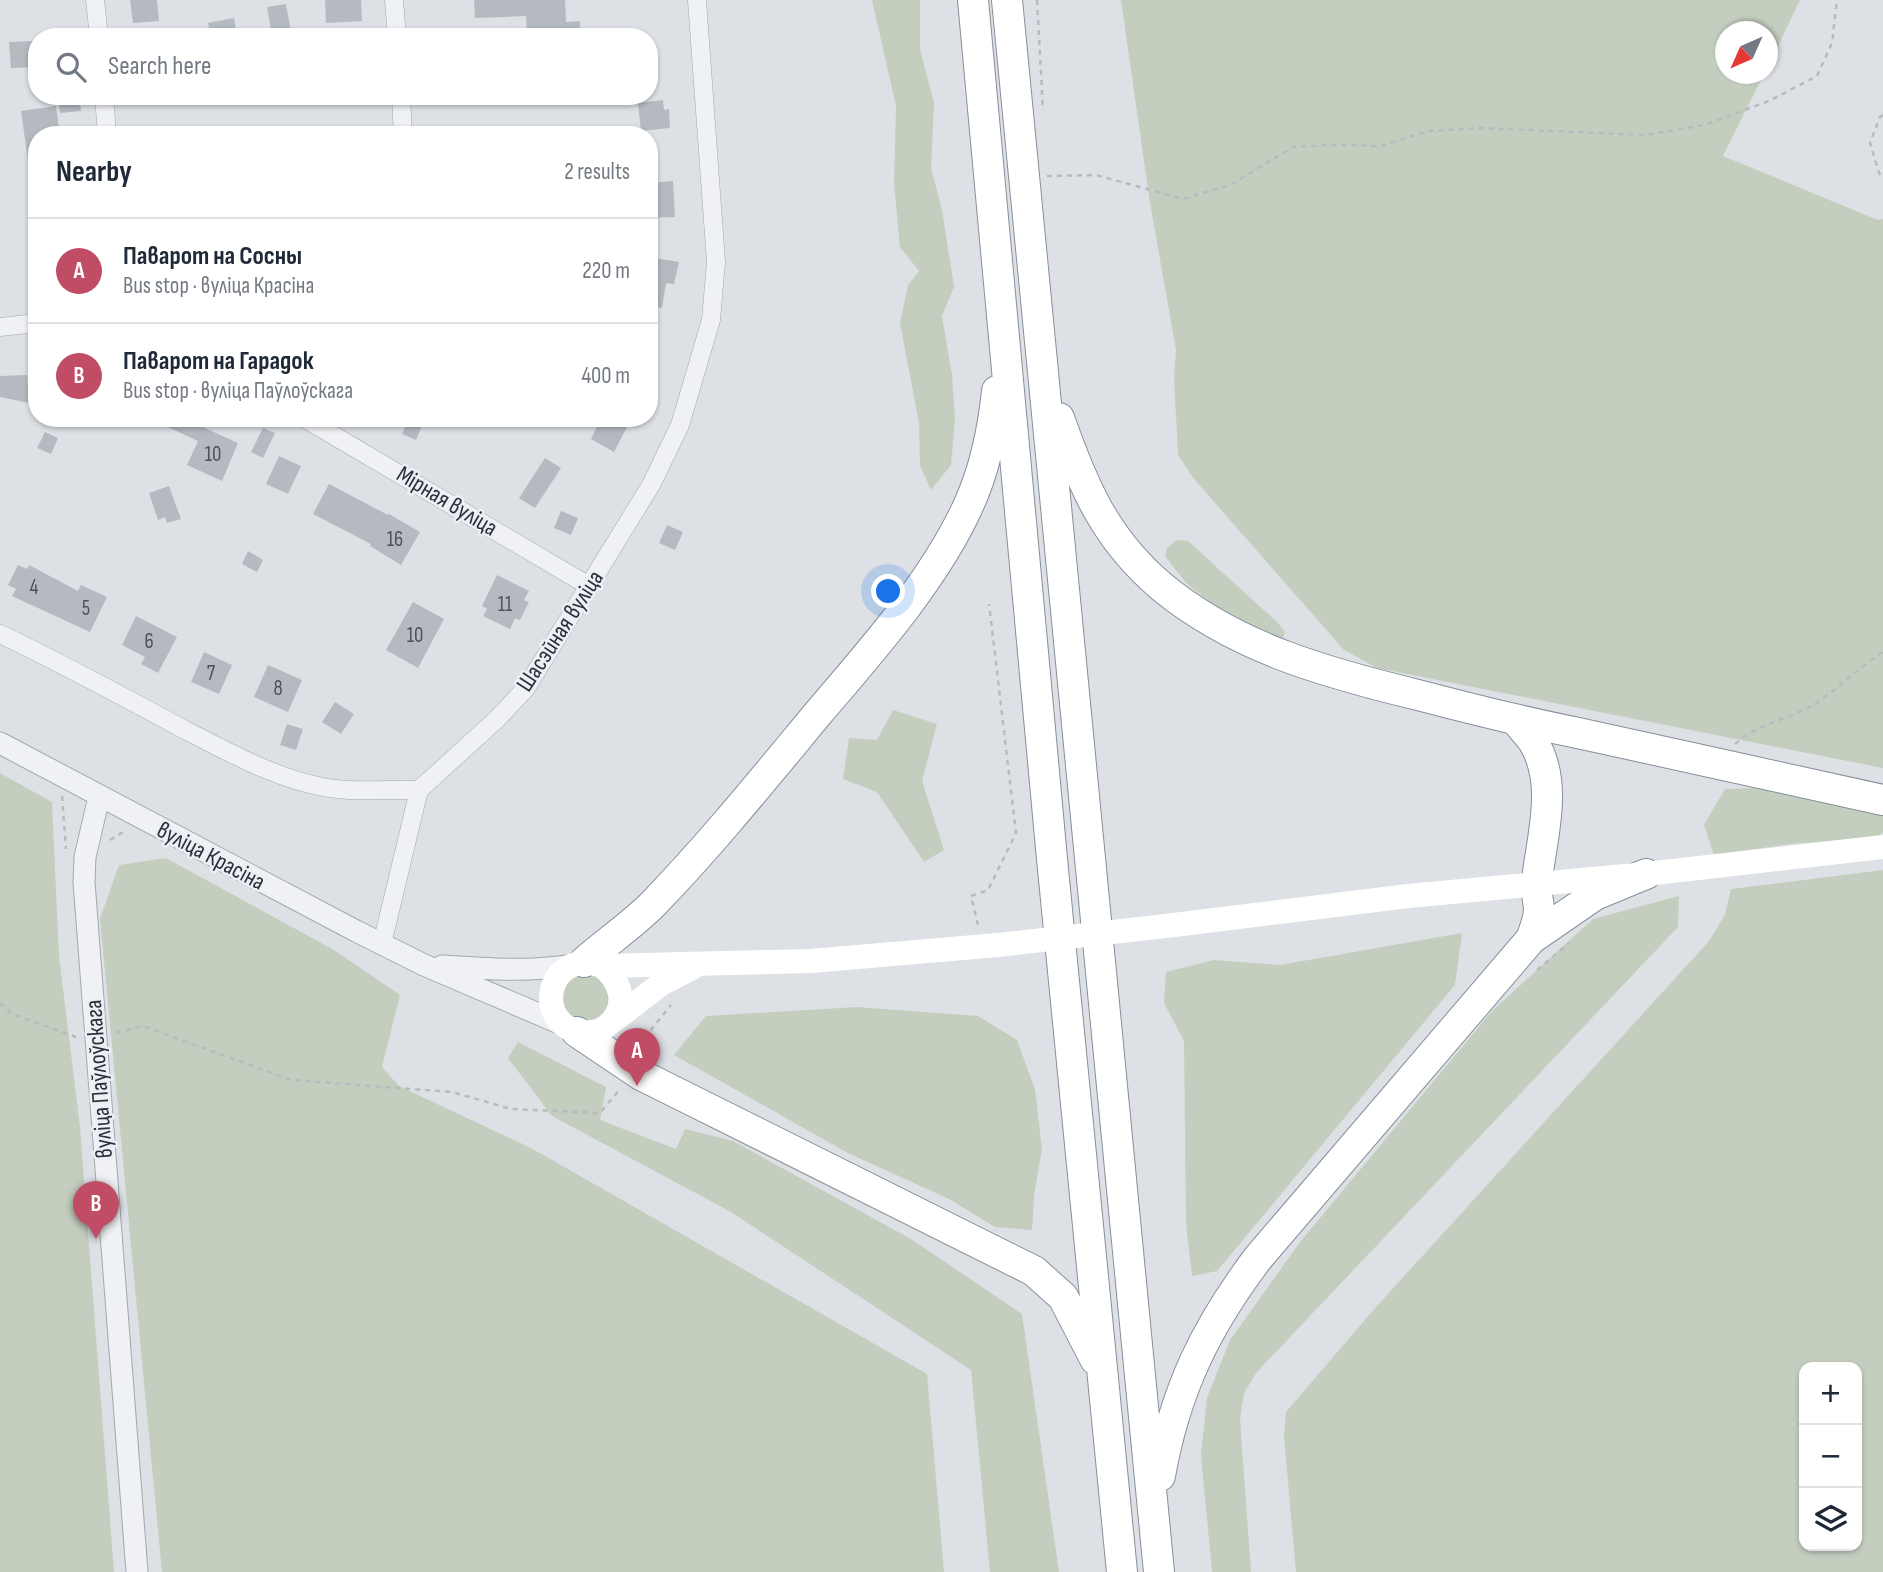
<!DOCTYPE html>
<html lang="en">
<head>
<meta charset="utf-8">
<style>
	body { margin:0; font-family:"Sofia Sans Condensed",sans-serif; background:#f6f6f7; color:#1f2937 }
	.controls { position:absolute; right:21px; bottom:21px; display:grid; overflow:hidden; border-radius:14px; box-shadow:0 2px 5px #0004 }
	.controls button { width:63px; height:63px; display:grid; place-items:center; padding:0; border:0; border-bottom:2px solid #e0e1e3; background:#fff; color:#1f2937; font:35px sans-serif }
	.compass { position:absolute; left:1715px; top:21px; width:63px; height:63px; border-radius:50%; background:#fff; box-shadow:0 2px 5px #0004; rotate:225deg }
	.you { position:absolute; left:889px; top:592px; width:24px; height:24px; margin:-18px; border:5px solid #fff; border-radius:50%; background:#1a73e8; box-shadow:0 0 0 10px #1a73e833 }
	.badge { display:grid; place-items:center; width:46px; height:46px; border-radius:50%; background:#c04c65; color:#fff; font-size:23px; font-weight:700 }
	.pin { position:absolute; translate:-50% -58px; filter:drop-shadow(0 2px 4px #0008) }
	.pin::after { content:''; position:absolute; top:37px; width:24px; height:21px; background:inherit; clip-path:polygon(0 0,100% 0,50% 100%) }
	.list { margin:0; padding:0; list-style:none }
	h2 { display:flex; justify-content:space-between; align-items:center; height:91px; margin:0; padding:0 28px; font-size:30px }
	h2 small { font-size:23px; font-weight:400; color:#747a83 }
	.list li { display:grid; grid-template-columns:46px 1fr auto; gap:21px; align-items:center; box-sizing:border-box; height:105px; padding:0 28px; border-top:2px solid #e0e1e3 }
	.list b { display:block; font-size:26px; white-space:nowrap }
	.list p { margin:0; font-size:23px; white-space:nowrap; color:#747a83 }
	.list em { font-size:23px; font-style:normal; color:#747a83 }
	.icon { flex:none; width:38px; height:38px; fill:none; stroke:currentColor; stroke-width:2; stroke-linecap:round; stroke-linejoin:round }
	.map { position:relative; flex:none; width:1883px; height:1572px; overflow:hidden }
	.search { position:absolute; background:#fff; box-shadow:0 2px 5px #0004; left:28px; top:28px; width:630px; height:77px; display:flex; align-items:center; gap:18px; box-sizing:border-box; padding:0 24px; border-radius:28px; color:#747a83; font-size:26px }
	.panel { position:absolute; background:#fff; box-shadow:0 2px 5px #0004; left:28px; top:126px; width:630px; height:301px; border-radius:28px }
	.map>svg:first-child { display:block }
	.green { fill:#c4cebf; fill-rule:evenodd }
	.building { fill:#b5bac1 }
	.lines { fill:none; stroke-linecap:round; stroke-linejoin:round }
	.minor-casing { stroke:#a3a8ae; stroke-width:19 }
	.tertiary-casing { stroke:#a3a8ae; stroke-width:23 }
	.trunk-casing { stroke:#868f9a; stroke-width:32 }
	.path { stroke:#b7bbc0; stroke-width:2.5; stroke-dasharray:5 5; stroke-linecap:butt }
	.minor { stroke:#eff1f4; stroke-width:18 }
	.tertiary { stroke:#eff1f4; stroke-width:21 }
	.secondary { stroke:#fff; stroke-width:24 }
	.trunk { stroke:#fff; stroke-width:30 }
	.secondary-bridge { stroke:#fff; stroke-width:24 }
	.labels { text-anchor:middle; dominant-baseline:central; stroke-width:5; stroke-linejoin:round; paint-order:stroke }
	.number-label { font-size:21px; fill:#4b525c }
	.street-label { font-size:24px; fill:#28303a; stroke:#eceff3 }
</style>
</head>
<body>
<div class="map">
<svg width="1883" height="1572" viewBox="0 0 1883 1572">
	<rect width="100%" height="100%" fill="#dde1e5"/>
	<path class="green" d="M872,0H920V49L934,103L931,168L942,210L954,287L942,316L952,375L955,420L951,465L931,490L920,466L919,423L900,323L908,285L919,271L900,247L894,184L896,106Z
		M1121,0H1800L1768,67V32H1726V74H1764L1723,156L1878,220L1883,219V768L1377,668L1344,650L1194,479L1178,455L1174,377L1176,350L1150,203Z
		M1176,540L1188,541L1277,622L1285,632L1283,638H1277L1215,606L1186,583L1165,556L1167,548Z
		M893,710L937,724L922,781L944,850L924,862L877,792L843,779L849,738L877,740Z
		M0,773L52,802L59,956L80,1127L114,1572H0Z
		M1785,787L1883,813V832L1878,837L1790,844L1714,855L1704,825L1725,789Z
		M166,858L334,950L400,995L382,1067L399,1086L531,1148L927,1374L944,1572H162L100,919L119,865Z
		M1883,870V1572H1296L1284,1437L1286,1412L1376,1307L1709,941L1725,915L1731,889ZM1804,1367H1857V1546H1804Z
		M1679,896L1678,927L1256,1373L1244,1393L1240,1420L1251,1572H1212L1201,1455L1207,1398L1230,1340L1300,1242L1492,1011L1593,919Z
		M1462,933L1455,985L1217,1271L1192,1276L1186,1224L1184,1041L1164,1003L1166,972L1214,960L1280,965Z
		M562 998a24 24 0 1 1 48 0a24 24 0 1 1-48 0Z
		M857,1007L978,1016L1017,1040L1035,1089L1042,1149L1034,1196L1032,1230L995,1227L949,1199L848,1153L674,1055L706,1016Z
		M518,1042L606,1087L600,1120L676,1149L685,1129L733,1141L911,1239L1022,1314L1059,1572H990L971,1370L731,1212L552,1116L508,1058Z"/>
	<path class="building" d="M130,0H157L159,21L133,23Z
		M325,0H361L362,21L326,23Z
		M474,0H565L566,22L580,21V37H527L526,16L475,18Z
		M286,4L291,32L272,36L267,7Z
		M234,18L237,37H211L208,23Z
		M37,41V67L11,68L9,42Z
		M58,96H79L81,111L60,113Z
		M663,100L664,110L669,109L670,128L641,131L638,103Z
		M56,106L60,135H37V166L29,167L21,111Z
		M673,181L675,217L649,218V183Z
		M649,257L679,262L674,284L666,283L662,308L649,306Z
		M27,375L29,403L0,397V376Z
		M148,418H183L238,443L222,481L187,465L198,441Z
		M409,418H425L416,440L402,434Z
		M601,418H620L629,423L614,452L591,439Z
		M263,428L275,433L263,458L251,452Z
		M45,432L58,438L51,454L37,448Z
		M279,456L301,466L288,494L266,484Z
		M545,458L561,468L535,508L519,498Z
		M329,484L388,515L389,514L420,532L401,565L370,546L371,544L313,514Z
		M169,486L181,519L167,523L165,517L158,520L149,493Z
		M561,511L578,518L571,535L554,528Z
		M667,525L683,532L675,550L659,543Z
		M248,551L263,560L257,572L242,564Z
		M18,565L27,569L29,565L78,591L81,585L107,597L90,632L12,596L16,589L8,585Z
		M497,575L529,591L524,600L529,602L520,620L515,618L510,629L483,616L487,609L482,606Z
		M413,602L444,619L418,668L386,650Z
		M136,616L177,637L158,673L141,664L145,657L122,645Z
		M204,652L232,665L219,694L191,682Z
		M268,665L302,680L288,712L254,697Z
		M335,702L354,714L341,734L322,722Z
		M287,724L303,729L296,750L280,745Z"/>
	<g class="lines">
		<defs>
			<path id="minor" d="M95,0L99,37
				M394,0L397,37
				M104,96L107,135
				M401,96L403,135
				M0,327L37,323
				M304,418L589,586
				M0,634C63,664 124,697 185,730C229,752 274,778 323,787C354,793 388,789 419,790L497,719L526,688L651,485L680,425L711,320L716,262L697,0
				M382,944L419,790"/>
			<path id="tertiary" d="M0,743L356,931L424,965L564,1025
				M99,797L85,857L84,882L137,1572
				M442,966C486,969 529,972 573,965"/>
			<path id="trunk" d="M973,0L1052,859L1122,1572
				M1007,0L1159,1572
				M1059,418C1083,486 1105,539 1162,587C1236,648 1327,673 1418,695C1471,709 1524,722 1578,733C1680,755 1781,778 1883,800
				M1516,720C1521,727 1528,734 1533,741C1559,784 1542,835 1537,880C1535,889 1538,899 1539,908C1539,919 1535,929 1531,939
				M584,962C607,942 632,925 653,904C712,843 766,776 820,711C873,649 936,578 969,504C985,469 993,429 997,391
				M577,1032L641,1075L1034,1271L1063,1297L1095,1359
				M1160,1476C1175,1390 1206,1327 1258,1258L1531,939L1595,895L1646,874"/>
		</defs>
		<use href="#minor" class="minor-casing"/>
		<use href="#tertiary" class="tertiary-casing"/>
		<use href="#trunk" class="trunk-casing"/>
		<path class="path" d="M1037,0L1043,110
			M1883,115L1880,117L1870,143L1879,173L1883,177
			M1047,176L1096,175L1183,199L1230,185L1293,147L1331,145L1381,146L1429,131L1480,128L1646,135L1704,125L1769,101L1817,76L1832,43L1837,0
			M1735,744C1758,723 1792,719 1818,702C1840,687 1860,667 1883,652
			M62,796L66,849
			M110,840L125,831
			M978,925L971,896L988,890L1016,833L989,604
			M1537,970L1569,943
			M0,1003L12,1014L76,1037
			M116,1033L143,1026L291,1080L452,1092L511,1109L600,1113L620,1089
			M638,1046L671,1005"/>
		<use href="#minor" class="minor"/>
		<use href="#tertiary" class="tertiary"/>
		<path class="secondary" d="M1174,925L1408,896L1646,874L1883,847
			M602,966C621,981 629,1007 608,1025C601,1031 592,1033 583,1032C533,1028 544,947 602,966L811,961L998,945
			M612,1022L661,984L692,968"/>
		<use href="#trunk" class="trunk"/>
		<path class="secondary-bridge" d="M998,945L1174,925"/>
	</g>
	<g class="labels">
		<g class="number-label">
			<text x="213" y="454">10</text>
			<text x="395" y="539">16</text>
			<text x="34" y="587">4</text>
			<text x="505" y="604">11</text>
			<text x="86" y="608">5</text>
			<text x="415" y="635">10</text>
			<text x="149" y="641">6</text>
			<text x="211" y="673">7</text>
			<text x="278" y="688">8</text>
		</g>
		<g class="street-label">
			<text transform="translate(447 501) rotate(31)">Мірная вуліца</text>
			<text transform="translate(560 631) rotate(-57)">Шасэйная вуліца</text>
			<text transform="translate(211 856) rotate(28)">вуліца Красіна</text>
			<text transform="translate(99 1079) rotate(-94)">вуліца Паўлоўскага</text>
		</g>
	</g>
</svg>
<div class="controls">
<button>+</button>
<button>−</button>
<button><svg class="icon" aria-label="layers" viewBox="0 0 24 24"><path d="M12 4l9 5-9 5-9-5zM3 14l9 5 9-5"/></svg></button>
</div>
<svg class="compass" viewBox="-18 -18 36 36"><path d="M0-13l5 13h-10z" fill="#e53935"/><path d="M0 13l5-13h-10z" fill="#747a83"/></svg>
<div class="you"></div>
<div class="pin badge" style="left:637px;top:1086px">A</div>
<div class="pin badge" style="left:96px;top:1239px">B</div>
<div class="search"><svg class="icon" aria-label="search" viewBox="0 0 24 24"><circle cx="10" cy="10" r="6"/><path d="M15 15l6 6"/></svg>Search here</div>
<section class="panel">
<h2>Nearby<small>2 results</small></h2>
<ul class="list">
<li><span class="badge">A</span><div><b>Паварот на Сосны</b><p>Bus stop · вуліца Красіна</p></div><em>220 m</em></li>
<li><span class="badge">B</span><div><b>Паварот на Гарадок</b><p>Bus stop · вуліца Паўлоўскага</p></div><em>400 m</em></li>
</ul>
</section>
</div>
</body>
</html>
